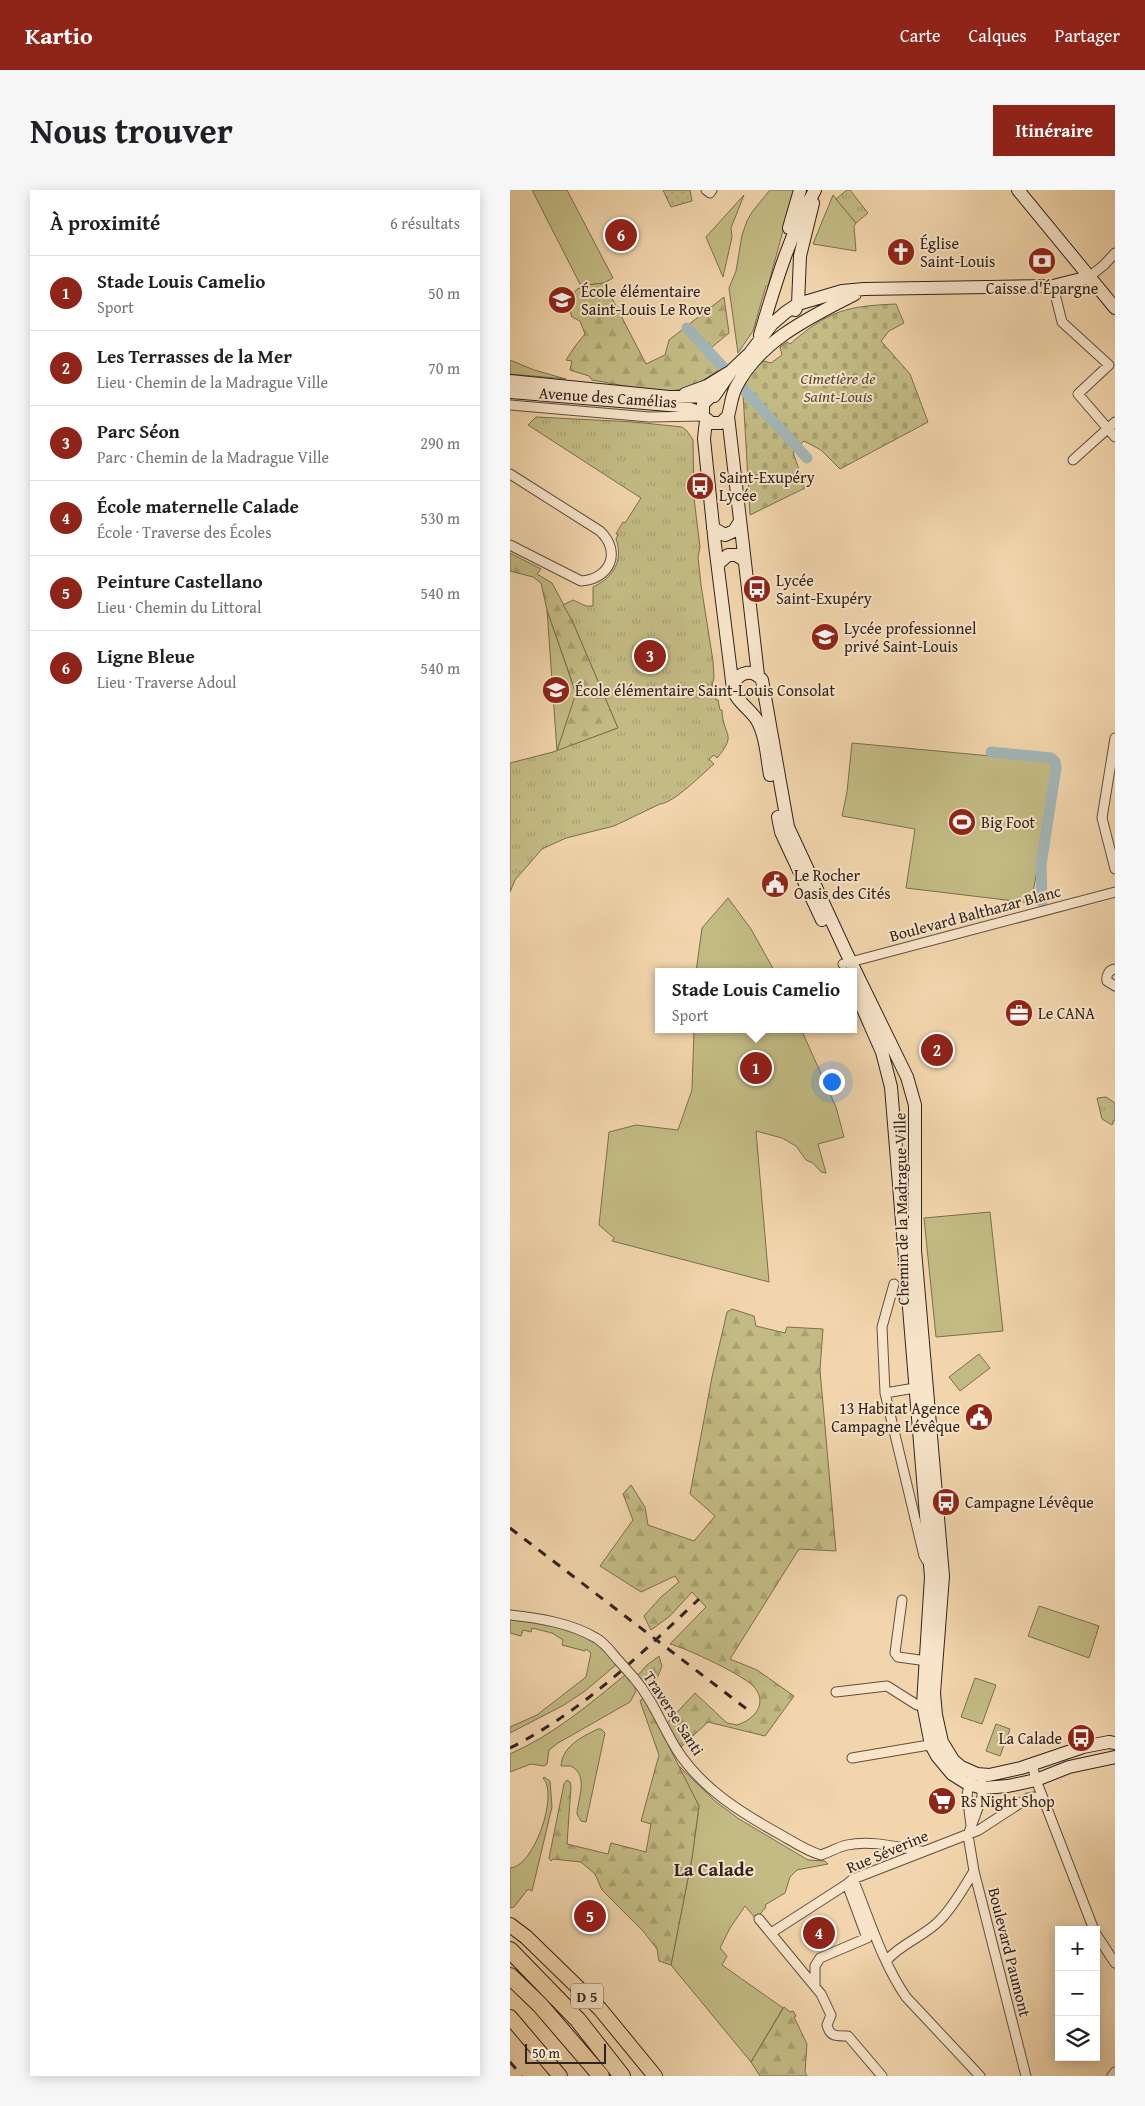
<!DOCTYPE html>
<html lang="fr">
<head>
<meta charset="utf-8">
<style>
	body { margin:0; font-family:"Gentium Book Plus",serif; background:#f6f6f6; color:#202124 }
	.controls { position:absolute; right:15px; bottom:15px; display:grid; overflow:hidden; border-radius:0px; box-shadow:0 2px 12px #0003 }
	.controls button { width:45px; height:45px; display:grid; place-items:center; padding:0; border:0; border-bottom:1px solid #e0e0e0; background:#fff; color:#202124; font:25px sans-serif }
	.scale { position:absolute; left:15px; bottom:12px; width:81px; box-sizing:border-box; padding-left:5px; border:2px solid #30221d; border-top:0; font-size:14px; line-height:18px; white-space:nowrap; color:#30221d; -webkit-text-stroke:4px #f7e4c9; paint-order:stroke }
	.you { position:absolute; left:321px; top:891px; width:18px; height:18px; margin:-12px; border:4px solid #fff; border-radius:50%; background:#1a73e8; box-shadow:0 0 0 8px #1a73e833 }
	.badge { display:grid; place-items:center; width:32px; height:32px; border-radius:50%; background:#8f2418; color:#fff; font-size:16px; font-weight:700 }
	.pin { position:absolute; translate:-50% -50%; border:2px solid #fff; box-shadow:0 1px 5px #0006 }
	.popup { position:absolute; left:145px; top:778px; width:202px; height:65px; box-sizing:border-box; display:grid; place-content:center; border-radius:0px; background:#fff; filter:drop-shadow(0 1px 4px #0005); font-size:16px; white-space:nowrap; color:#757577 }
	.popup b { font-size:19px; color:#202124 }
	.popup::after { content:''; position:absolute; left:50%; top:100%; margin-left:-10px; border:10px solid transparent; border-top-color:#fff }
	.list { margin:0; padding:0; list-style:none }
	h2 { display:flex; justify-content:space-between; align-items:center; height:65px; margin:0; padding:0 20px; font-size:21px }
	h2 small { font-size:16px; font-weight:400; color:#757577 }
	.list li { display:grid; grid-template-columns:32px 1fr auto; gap:15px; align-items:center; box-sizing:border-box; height:75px; padding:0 20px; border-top:1px solid #e0e0e0 }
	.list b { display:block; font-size:19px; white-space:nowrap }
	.list p { margin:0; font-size:16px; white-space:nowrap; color:#757577 }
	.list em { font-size:16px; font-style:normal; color:#757577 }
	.icon { flex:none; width:28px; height:28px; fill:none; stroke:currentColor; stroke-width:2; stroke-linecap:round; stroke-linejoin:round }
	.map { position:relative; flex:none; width:605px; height:1886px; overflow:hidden; border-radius:0px }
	header { display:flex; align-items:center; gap:30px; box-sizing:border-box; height:70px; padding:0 25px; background:#8f2418; color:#fff }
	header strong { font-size:24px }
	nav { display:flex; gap:28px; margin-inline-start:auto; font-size:18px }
	.intro { display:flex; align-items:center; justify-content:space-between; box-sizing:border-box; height:120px; padding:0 30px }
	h1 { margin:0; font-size:35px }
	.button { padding:12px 22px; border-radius:0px; background:#8f2418; color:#fff; font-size:18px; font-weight:700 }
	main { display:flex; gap:30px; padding:0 30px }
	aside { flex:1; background:#fff; border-radius:0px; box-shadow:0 2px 12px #0003 }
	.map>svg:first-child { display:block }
	.grass { fill:#c3bb84; stroke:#7a6e50 }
	.forest { fill:url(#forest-firs); stroke:#7a6e50 }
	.cemetery { fill:url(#cemetery-stones); stroke:#7a6e50 }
	.park { fill:url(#park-tufts); stroke:#7a6e50 }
	.garden { fill:url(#garden-dots); stroke:#7a6e50 }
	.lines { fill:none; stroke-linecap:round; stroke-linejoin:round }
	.canal { stroke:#a2b5b6; stroke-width:11 }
	.street-casing { stroke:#604f41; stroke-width:11 }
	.secondary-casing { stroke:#30221d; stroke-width:14 }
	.primary-casing { stroke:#30221d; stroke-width:16 }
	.highway-casing { stroke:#30221d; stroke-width:18 }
	.street { stroke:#f7e4c9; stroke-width:9 }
	.secondary { stroke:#f7e4c9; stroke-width:12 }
	.primary { stroke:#f2d5ac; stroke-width:14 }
	.highway { stroke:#f2d5ac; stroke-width:16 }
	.rail { stroke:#30221d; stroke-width:3; stroke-dasharray:9 9; stroke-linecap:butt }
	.street-bridge-casing { stroke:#604f41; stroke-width:11; stroke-linecap:butt }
	.street-bridge { stroke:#f7e4c9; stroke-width:9 }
	.labels { text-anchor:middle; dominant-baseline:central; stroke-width:4; stroke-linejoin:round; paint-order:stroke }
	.shield { fill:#f7e4c9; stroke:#6c5c51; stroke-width:1 }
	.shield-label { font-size:15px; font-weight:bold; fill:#30221d }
	.poi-label { font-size:16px; fill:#30221d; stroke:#f7e4c9; text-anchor:start }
	.park-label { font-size:16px; font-style:italic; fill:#554837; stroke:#f7e4c9 }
	.street-label { font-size:16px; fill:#30221d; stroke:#f7e4c9 }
	.quarter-label { font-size:19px; font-weight:bold; fill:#30221d; stroke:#f7e4c9 }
</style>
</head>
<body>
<header>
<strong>Kartio</strong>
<nav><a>Carte</a><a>Calques</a><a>Partager</a></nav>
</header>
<div class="intro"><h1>Nous trouver</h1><a class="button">Itinéraire</a></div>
<main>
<aside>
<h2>À proximité<small>6 résultats</small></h2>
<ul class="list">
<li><span class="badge">1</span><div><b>Stade Louis Camelio</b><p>Sport</p></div><em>50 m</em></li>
<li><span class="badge">2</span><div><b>Les Terrasses de la Mer</b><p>Lieu · Chemin de la Madrague Ville</p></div><em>70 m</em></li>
<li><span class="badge">3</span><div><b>Parc Séon</b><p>Parc · Chemin de la Madrague Ville</p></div><em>290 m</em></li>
<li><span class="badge">4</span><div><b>École maternelle Calade</b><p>École · Traverse des Écoles</p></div><em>530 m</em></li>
<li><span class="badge">5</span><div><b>Peinture Castellano</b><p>Lieu · Chemin du Littoral</p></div><em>540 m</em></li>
<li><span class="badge">6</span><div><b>Ligne Bleue</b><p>Lieu · Traverse Adoul</p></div><em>540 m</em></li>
</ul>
</aside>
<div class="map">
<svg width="605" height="1886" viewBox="0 0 605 1886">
	<defs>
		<pattern id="forest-firs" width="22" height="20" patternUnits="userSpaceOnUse" patternTransform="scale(1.25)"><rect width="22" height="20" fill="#c3bb84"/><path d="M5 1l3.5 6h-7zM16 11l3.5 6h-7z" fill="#a8a072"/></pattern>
		<pattern id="cemetery-stones" width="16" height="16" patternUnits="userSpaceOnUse" patternTransform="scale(1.25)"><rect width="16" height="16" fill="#c3bb84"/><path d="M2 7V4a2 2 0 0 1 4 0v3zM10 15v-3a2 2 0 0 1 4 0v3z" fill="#a8a072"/></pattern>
		<pattern id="park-tufts" width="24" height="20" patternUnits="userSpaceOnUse" patternTransform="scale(1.25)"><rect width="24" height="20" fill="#c3bb84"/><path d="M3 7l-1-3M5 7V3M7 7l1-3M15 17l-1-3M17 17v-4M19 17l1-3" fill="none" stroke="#a8a072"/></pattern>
		<pattern id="garden-dots" width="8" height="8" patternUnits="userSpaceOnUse" patternTransform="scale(1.25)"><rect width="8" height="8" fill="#c3bb84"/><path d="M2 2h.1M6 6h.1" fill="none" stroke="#a8a072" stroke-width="1.8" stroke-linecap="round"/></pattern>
	</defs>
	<rect width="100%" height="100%" fill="#f2d5ac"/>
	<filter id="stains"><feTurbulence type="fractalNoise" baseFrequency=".004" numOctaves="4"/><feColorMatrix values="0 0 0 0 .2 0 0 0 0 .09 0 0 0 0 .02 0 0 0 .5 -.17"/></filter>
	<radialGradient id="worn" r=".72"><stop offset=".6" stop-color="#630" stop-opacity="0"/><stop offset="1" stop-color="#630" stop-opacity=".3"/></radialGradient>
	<path class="grass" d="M22,0H57L103,88L94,93L71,96Z
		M260,0H284L258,96H256L243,141L228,163L219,98L226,81L232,45L237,31L242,22Z
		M234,5L221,38L222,47L213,87L196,47Z
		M323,5L346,33L344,36L346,61L303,54Z
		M0,170L24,180L56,189L0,184Z
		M37,420L66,504L47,561Z
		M342,553L544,572L538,621L521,713L396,698L405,639L332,626L337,602Z
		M218,708L241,739L265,782H186L192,738Z
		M184,839H291L326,917L334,947L308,954L316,983L311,982L303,973L296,970L286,956L272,948L246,941L259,1092L102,1051L104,1048L89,1035L99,942L126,935L168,940L182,900Z
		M480,1022L493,1141L426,1147L414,1028Z
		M469,1164L480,1178L450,1201L439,1187Z
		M529,1416L589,1436L579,1468L518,1446Z
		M0,1429C29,1432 64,1437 89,1454C96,1459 101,1468 107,1474L75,1501L54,1515L0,1543V1537L27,1525L76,1487L81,1463L76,1459L75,1461L52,1455L53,1450L42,1443L22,1438L21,1442L13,1440L11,1446L0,1443Z
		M116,1484L124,1493L126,1501L120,1512L48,1553L39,1560L37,1574L34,1576L21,1574L0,1582V1564C43,1545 80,1514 116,1484Z
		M465,1488L486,1495L472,1534L451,1527Z
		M486,1534L500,1539L490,1566L476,1561Z
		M88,1539H91L95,1543L76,1632L71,1631L67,1624C68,1607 79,1586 61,1576H51C52,1557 71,1547 88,1539Z
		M167,1574L205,1611L229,1629L298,1670L315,1671L318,1674L287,1680L280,1687L275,1703L255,1715L256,1717L246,1729L235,1716L220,1738L210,1758L217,1766L212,1775L273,1818L241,1872L161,1775L182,1668L189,1616Z
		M34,1587L40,1591L42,1617L22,1701L18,1699L4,1717L0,1718V1678C24,1677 49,1604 33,1588Z"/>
	<path class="forest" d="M94,93L136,174L155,165L159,150L214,107L219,143L196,162L211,178C199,187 187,195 173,199C148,205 108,194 82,190L79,186L60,180L62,171L56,170L66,155L75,144L70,131L62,127C59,121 61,116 61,110C64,94 80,95 94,93Z
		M0,363L31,379L27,384L42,393L62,430L108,538L47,561L66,503L37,420L31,393L23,387L0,381Z
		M222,1119L244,1126L246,1136L275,1143L277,1137L313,1139L310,1180L326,1361L289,1359L220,1469L247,1480L284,1506L255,1546L198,1532L171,1557L156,1534L185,1503L217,1533L227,1535C243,1530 258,1515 245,1498C236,1486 176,1458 160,1454L196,1417L182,1402L160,1426L141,1440L134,1426L151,1407L169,1392L165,1386L131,1402L90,1376L123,1330L113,1304L121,1295L135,1317L138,1335L184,1351L205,1326L180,1304L202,1187L217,1122Z
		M149,1466L152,1476L142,1501L128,1485L137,1475Z
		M134,1507L189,1616L182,1668L161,1775L149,1771L147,1759L133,1741L92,1700L85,1684L71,1672L43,1669L41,1671L39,1668L54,1594L57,1590L60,1592L61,1596L57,1654L98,1664L101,1653L136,1662L141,1634L131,1631L149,1565L130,1511Z
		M274,1817L280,1822L283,1821L286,1826L284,1827L297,1854L295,1882L297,1886H250L241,1872Z"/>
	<path class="cemetery" d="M386,114L394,133L379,141L371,151L400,184L418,232L330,279L311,260L294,251L283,262L295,298L240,325L233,203C233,187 242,180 254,171L261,173L272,165L270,157L277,152L280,154C318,121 336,116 386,114Z"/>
	<path class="park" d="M337,0H340L358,23L346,33L326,9Z
		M26,227L124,232L172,237L177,241L183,250L184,308L190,357L188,367L191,395L203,471L204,488L202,495L206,510H208L210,520H212C213,547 228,543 207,568L204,565L199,569L204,574C192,584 164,613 150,614L104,636L56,648L32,659L5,690L0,702V573L43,562L108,538L62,430L53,415L63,410L76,416H83V397C103,388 114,370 106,349L108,345L106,344L113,332L115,333L131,308L18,235Z
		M596,907L605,913V929L602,935L592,929L587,908Z"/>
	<path class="garden" d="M153,0H180L182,11L161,17Z"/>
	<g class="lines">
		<path class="canal" d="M177,138L297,268
			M481,562L541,568L545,572L546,578L531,675L532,712"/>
		<defs>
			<path id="street" d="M196,0L200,3L202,0
				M579,87L594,75L605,63
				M543,96L552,132L599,175L568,204L605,247
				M0,215L139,227L193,226
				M563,270L605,232
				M0,284L90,341C112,362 100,389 71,391L0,355
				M605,548L592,628L605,679
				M333,774L605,702
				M605,779C599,780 596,785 597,791L605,796
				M384,1094L372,1137L375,1203L414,1366L417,1371
				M375,1203L405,1198L409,1203
				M392,1410L385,1463L388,1467L417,1471
				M0,1425C28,1428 61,1433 86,1448C95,1453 101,1462 108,1470
				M124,1488C143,1510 152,1536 167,1560C192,1599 233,1624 273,1646C285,1653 297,1661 311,1665C320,1662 328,1657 337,1655C361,1650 387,1657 411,1661
				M326,1502L377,1496L407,1515L419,1514
				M342,1568L425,1554
				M522,1574L526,1590L584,1740
				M460,1590L457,1605L461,1635
				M472,1592V1607L458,1645L464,1681L516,1886
				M343,1689C359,1728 372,1772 396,1807L470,1886
				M249,1729L311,1804L321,1825L317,1835C320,1847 326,1846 338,1846L372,1886
				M261,1743L337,1694L343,1689L469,1640L518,1608L524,1607L533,1610
				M586,1744L605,1773
				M377,1770C392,1753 415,1746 430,1730C444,1716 454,1697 464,1681
				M305,1796V1776L310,1768L357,1748L337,1694
				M602,1886L605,1882"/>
			<path id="secondary" d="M508,0L605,118
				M279,38L290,0
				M285,120L288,114L290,66L303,13
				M250,145C265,95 279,46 305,0
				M0,191L159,207L203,206
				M0,202L171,216L192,223
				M175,204L197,196L218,183
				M204,206L222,180L240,163L262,134L276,122L288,114L332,101L354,99L543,96L579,87
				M199,208L193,214V226L201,233H211L218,226C221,216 221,207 226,197C250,150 301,127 345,104
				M218,226L248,485
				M196,230L194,249L205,355L223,499C226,511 240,519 247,530C256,546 257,568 260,585
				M203,338L215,345L224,341L229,333
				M208,374L218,365H226L234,370
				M224,494C229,481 243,479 252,490L278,637L336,762L397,887L405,915V1060L433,1386L424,1503L426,1525L432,1552L443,1570L451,1577L467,1584L479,1585L511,1578L573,1557L599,1552L605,1553
				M268,627L271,642L312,730
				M346,803L372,862L381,897L421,1387L413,1514L421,1555L427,1566L442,1584L458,1594L473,1598L498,1596L526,1590L559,1577L605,1567"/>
			<path id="primary" d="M0,1735L16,1747L90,1819L145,1886
				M0,1827L50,1886"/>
			<path id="highway" d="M0,1760L68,1830L112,1886
				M0,1786L30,1815L91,1886"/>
		</defs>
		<use href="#street" class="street-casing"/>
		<use href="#secondary" class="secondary-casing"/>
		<use href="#primary" class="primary-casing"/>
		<use href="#highway" class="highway-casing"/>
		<use href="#street" class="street"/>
		<use href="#secondary" class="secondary"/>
		<use href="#primary" class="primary"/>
		<use href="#highway" class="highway"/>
		<path class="rail" d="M0,1338L238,1520
			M0,1558C73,1521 130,1465 189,1409
			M0,1872L12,1886"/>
		<defs>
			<path id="street-bridge" d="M108,1470L124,1488"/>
		</defs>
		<use href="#street-bridge" class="street-bridge-casing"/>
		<use href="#street-bridge" class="street-bridge"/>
	</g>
	<defs>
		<symbol id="church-disc" viewBox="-11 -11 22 22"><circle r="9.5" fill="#8f2418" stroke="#f7e4c9"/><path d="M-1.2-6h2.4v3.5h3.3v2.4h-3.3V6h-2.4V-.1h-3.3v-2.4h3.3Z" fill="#fff"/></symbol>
		<symbol id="bank-disc" viewBox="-11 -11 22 22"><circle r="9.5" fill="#8f2418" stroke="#f7e4c9"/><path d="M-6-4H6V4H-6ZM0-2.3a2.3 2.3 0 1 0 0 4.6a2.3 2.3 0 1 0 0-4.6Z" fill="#fff"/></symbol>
		<symbol id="school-disc" viewBox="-11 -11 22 22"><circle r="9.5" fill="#8f2418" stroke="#f7e4c9"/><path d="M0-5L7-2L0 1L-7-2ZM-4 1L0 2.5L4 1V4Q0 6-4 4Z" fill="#fff"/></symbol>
		<symbol id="bus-disc" viewBox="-11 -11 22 22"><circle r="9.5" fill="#8f2418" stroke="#f7e4c9"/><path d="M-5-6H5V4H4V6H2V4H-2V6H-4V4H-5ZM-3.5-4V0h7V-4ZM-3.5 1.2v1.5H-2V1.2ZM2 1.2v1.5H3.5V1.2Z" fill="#fff"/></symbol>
		<symbol id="stadium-disc" viewBox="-11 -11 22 22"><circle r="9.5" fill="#8f2418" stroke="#f7e4c9"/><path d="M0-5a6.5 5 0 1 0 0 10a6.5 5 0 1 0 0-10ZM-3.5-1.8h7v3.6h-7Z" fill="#fff"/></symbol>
		<symbol id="civic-disc" viewBox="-11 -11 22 22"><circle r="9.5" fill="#8f2418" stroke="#f7e4c9"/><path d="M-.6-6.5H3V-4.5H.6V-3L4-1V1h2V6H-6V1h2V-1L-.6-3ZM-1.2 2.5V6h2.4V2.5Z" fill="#fff"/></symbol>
		<symbol id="office-disc" viewBox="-11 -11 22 22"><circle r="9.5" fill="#8f2418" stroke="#f7e4c9"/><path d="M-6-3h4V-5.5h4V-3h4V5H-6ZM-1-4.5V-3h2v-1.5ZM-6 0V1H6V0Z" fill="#fff"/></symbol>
		<symbol id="supermarket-disc" viewBox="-11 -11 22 22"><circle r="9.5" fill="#8f2418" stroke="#f7e4c9"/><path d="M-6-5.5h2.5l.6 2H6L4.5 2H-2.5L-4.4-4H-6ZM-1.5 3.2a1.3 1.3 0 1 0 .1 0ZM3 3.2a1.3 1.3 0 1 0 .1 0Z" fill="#fff"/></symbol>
	</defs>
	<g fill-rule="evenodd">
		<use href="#church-disc" x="375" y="46" width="32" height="32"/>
		<use href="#bank-disc" x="516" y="55" width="32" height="32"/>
		<use href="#school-disc" x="36" y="94" width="32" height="32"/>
		<use href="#bus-disc" x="174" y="280" width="32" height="32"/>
		<use href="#bus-disc" x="231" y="383" width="32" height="32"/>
		<use href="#school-disc" x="299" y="431" width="32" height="32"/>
		<use href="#school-disc" x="30" y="484" width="32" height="32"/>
		<use href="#stadium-disc" x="436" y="616" width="32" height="32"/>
		<use href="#civic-disc" x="249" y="678" width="32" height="32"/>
		<use href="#office-disc" x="493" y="807" width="32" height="32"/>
		<use href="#civic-disc" x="453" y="1211" width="32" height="32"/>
		<use href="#bus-disc" x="420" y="1296" width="32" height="32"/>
		<use href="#bus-disc" x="555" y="1532" width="32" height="32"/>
		<use href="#supermarket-disc" x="416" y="1595" width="32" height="32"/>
	</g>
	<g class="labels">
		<rect class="shield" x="61" y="1793.5" width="32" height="25" rx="4"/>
		<g class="shield-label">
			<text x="77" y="1806">D 5</text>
		</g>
		<g class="poi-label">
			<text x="410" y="53">Église<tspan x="410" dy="18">Saint-Louis</tspan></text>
			<text x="532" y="98" text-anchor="middle">Caisse d'Épargne</text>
			<text x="71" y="101">École élémentaire<tspan x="71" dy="18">Saint-Louis Le Rove</tspan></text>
			<text x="209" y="287">Saint-Exupéry<tspan x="209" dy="18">Lycée</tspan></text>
			<text x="266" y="390">Lycée<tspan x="266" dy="18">Saint-Exupéry</tspan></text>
			<text x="334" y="438">Lycée professionnel<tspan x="334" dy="18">privé Saint-Louis</tspan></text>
			<text x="65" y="500">École élémentaire Saint-Louis Consolat</text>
			<text x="471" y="632">Big Foot</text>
			<text x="284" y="685">Le Rocher<tspan x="284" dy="18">Oasis des Cités</tspan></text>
			<text x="528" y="823">Le CANA</text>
			<text x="450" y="1218" text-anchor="end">13 Habitat Agence<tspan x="450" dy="18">Campagne Lévêque</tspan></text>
			<text x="455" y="1312">Campagne Lévêque</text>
			<text x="552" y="1548" text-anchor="end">La Calade</text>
			<text x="451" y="1611">Rs Night Shop</text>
		</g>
		<g class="park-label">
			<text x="328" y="188">Cimetière de<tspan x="328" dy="18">Saint-Louis</tspan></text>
		</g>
		<g class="street-label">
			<text transform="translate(98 207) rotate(4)">Avenue des Camélias</text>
			<text transform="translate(465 723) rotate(-15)">Boulevard Balthazar Blanc</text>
			<text transform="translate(391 1019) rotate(-91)">Chemin de la Madrague Ville</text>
			<text transform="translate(164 1523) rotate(57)">Traverse Santi</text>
			<text transform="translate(377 1661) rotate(-23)">Rue Séverine</text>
			<text transform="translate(500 1762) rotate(76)">Boulevard Paumont</text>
		</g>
		<g class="quarter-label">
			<text x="204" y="1679">La Calade</text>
		</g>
	</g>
	<rect width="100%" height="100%" filter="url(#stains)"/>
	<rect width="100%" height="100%" fill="url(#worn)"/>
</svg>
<div class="controls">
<button>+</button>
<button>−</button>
<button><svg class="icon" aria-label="layers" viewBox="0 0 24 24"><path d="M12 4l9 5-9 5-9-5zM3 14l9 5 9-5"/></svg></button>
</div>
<div class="scale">50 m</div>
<div class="you"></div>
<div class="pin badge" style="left:246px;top:878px">1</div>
<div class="popup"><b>Stade Louis Camelio</b>Sport</div>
<div class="pin badge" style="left:427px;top:860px">2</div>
<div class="pin badge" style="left:140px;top:466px">3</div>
<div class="pin badge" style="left:309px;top:1743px">4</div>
<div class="pin badge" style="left:80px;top:1726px">5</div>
<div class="pin badge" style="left:111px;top:45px">6</div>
</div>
</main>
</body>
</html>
